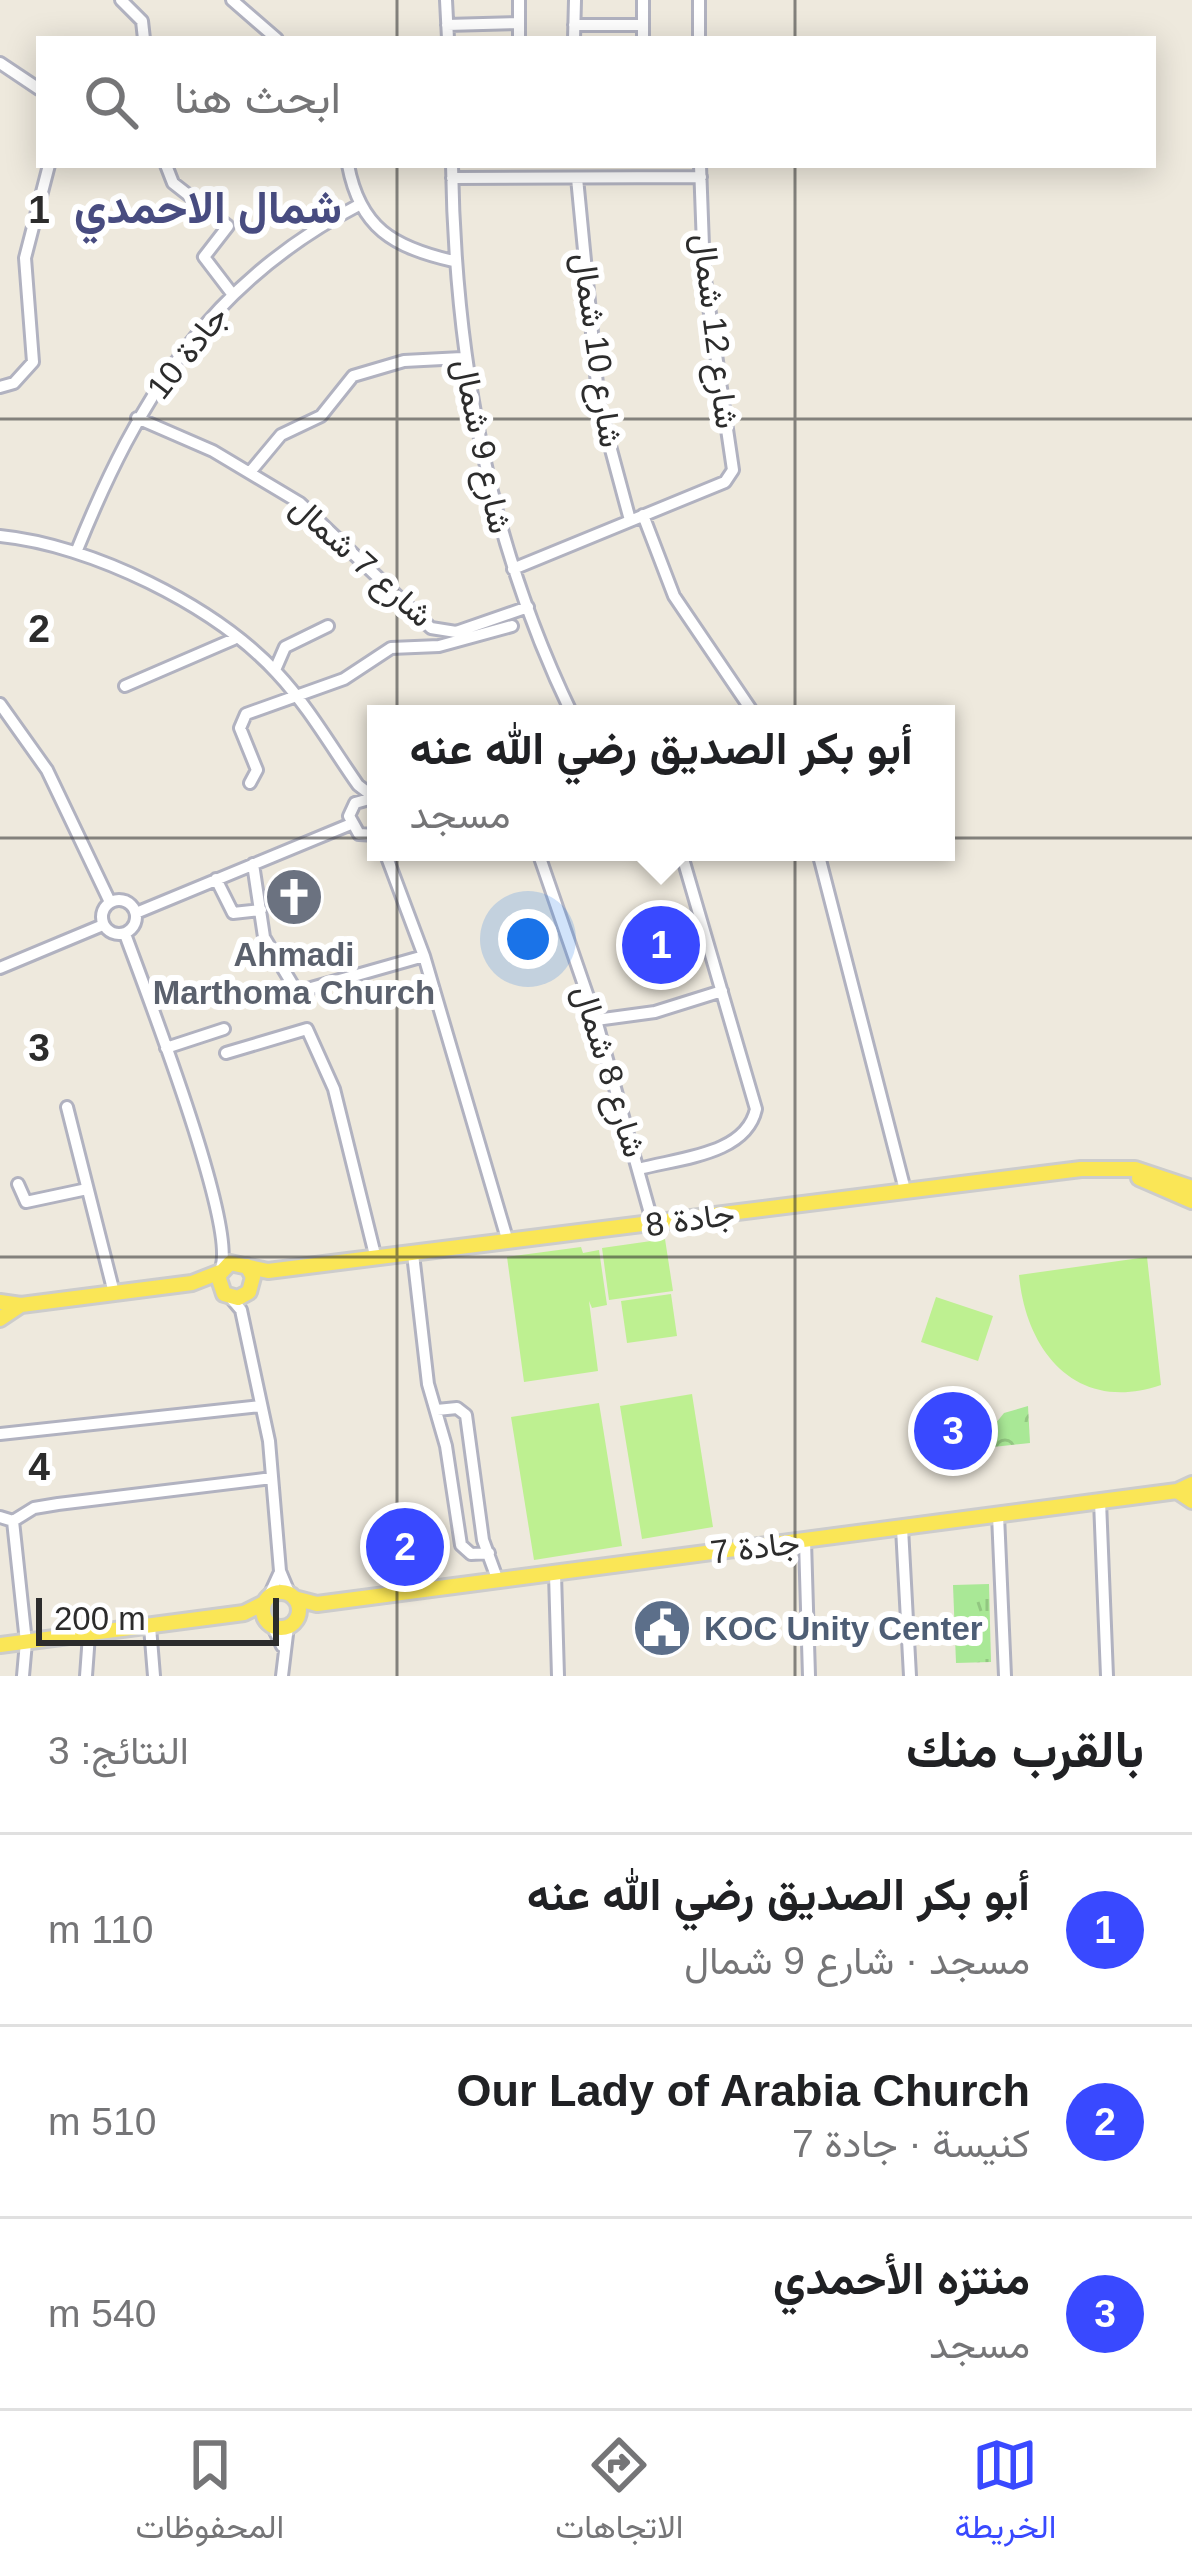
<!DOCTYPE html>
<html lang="ar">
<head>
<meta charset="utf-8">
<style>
	body { margin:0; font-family:Helvetica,Vazirmatn,sans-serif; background:#f2f2f2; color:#202124; direction:rtl }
	.scale { position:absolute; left:36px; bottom:30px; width:243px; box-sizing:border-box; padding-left:12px; border:6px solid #2c2c2c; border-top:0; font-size:33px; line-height:42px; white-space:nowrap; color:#2c2c2c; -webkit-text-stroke:9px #fff; paint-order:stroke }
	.you { position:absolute; left:528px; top:939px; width:42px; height:42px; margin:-30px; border:9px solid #fff; border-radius:50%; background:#1a73e8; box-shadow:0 0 0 18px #1a73e833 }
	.badge { display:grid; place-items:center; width:78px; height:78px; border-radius:50%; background:#3949ff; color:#fff; font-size:39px; font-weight:700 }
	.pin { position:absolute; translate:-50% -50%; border:6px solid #fff; box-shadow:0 3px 12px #0006 }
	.popup { position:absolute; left:367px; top:705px; width:588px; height:156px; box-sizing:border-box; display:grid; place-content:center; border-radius:0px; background:#fff; filter:drop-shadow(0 3px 9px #0005); font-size:39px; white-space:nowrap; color:#757577 }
	.popup b { font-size:45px; color:#202124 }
	.popup::after { content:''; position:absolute; left:50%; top:100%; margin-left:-24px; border:24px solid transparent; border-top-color:#fff }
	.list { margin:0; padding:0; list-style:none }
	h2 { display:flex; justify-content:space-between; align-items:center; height:156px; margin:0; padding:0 48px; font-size:51px }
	h2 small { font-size:39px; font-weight:400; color:#757577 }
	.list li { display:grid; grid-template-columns:78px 1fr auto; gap:36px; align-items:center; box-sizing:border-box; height:192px; padding:0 48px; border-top:3px solid #e0e0e0 }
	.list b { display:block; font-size:45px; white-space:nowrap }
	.list p { margin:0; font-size:39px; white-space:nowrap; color:#757577 }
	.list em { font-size:39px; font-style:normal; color:#757577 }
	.icon { flex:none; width:66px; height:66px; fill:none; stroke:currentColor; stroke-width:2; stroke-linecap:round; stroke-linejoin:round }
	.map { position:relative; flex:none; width:1192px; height:1676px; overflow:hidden; direction:ltr }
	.search { position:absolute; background:#fff; box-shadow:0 6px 30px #0003; left:36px; right:36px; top:36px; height:132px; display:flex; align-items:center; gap:30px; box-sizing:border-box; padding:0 42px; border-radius:0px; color:#757577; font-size:45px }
	.sheet { height:732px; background:#fff }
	nav { display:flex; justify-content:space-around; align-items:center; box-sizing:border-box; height:168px; border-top:3px solid #e0e0e0; background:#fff; font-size:33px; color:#757577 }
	nav a { display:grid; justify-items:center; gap:6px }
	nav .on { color:#3949ff }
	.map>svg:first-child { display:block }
	.grass { fill:url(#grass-tufts) }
	.park { fill:url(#park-crowns) }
	.pitch { fill:#bef091 }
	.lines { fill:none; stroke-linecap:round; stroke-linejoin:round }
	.minor-casing { stroke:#b1b2c0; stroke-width:16 }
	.major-casing { stroke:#ccc; stroke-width:20 }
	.minor { stroke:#fff; stroke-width:10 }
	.major { stroke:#fae656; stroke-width:14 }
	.grid { fill:none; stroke:#2c2c2c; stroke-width:3; stroke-opacity:0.55 }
	.labels { text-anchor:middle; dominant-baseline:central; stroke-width:12; stroke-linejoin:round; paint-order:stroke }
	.street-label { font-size:33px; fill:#2c2c2c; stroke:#fff }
	.worship-label { font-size:33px; font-weight:bold; fill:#5b616d; stroke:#fff }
	.service-label { font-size:33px; font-weight:bold; fill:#4e5e75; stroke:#fff; text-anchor:start }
	.district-label { font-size:45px; font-weight:bold; fill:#484c80; stroke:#fff }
	.grid-label { font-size:39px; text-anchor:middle; font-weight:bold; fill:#2c2c2c; stroke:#fff; stroke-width:12; stroke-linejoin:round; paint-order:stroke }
</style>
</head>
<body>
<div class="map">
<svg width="1192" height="1676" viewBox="0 0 1192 1676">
	<defs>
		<pattern id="grass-tufts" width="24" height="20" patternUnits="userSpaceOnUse" patternTransform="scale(3)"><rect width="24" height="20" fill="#a9e896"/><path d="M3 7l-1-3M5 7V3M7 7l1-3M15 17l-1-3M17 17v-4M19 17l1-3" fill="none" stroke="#92c781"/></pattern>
		<pattern id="park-crowns" width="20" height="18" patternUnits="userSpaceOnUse" patternTransform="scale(3)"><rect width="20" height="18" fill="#a9e896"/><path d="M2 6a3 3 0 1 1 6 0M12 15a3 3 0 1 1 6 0" fill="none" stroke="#92c781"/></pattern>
	</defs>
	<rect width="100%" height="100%" fill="#eee9dd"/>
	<path class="grass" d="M989,1584L991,1662L956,1663L953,1585Z"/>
	<path class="park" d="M1028,1406L1030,1443L975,1449L1004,1413Z"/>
	<path class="pitch" d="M665,1239L673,1291L609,1300L602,1248Z
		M581,1247L583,1253L599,1250L607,1305L592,1308L589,1301L598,1371L524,1382L507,1257Z
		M1147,1257L1161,1385C1077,1414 1026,1352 1019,1275Z
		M671,1294L677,1336L627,1343L621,1301Z
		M936,1297L993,1316L978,1361L921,1342Z
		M692,1394L713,1527L642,1539L620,1406Z
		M599,1403L622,1546L534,1560L511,1417Z"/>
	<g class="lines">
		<defs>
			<path id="minor" d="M121,0L142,21L144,39
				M232,0L277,39
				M446,0L448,39
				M519,0V39
				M643,0V39
				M699,0V39
				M447,25L519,23
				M574,25H643
				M574,39L575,0
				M0,63L39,89
				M166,165L173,183L228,226L204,257L233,295
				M348,165C360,228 393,247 453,261
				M452,165C455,358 488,540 572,714
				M452,178L701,177
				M577,178L599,405L630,520
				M0,387L14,383L33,362L25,258L49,165
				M137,418L213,451L300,503L431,628L456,632L528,607
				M251,471L281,435L321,416L353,376L404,361L462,358
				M643,515L674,596L754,714
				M0,536C91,545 214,605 277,673C308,706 332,748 358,785L375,798
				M77,550C138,399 209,283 357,206
				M513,569L725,482L733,470L704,273L700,165
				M275,670L285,647L328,626
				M125,686L234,639
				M0,704L47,770L110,902
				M250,783L257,770L240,728L246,714L344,679L391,648L439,646L512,626
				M373,798L355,803L349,816L359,834L376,835
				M385,852L424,956L508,1242
				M538,852L596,1020L653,1224
				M818,852L905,1190
				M253,864L264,937L297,992L424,956
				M216,879L233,913L261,910
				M102 917a17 17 0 1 1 34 0a17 17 0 1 1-34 0Z
				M136,913L351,824
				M125,934C145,989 237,1225 221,1268
				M0,968L103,925
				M596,1020L655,1012L722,991
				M166,1048L224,1029
				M226,1053L307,1029L334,1089L376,1259
				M67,1107L114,1293
				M639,1169C679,1158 746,1155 756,1109L681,852
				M18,1184L26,1202L87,1189
				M413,1254L428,1384L446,1446L461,1545L471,1554L489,1553
				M230,1297L241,1310L269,1441L280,1571L290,1595
				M437,1410L457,1408L466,1415L483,1540L498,1581
				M0,1434L261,1406
				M1100,1501L1107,1676
				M998,1515L1005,1676
				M0,1517L13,1521L34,1508L58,1504L272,1478
				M13,1521L26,1642L23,1676
				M902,1528L910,1676
				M805,1541L809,1676
				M555,1574L558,1676
				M268,1598L279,1574
				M150,1627L154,1676
				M273,1627L282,1646
				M86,1676L89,1635
				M282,1676L288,1626"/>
			<path id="major" d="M1139,1178L1192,1201
				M247,1266L253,1277L249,1292L238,1298L224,1294L218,1276L230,1263L268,1271L1081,1169H1135L1192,1188
				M0,1302L21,1305L192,1283L220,1272
				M0,1319L21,1305
				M1177,1491L1192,1501
				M263 1610a18 18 0 1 1 36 0a18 18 0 1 1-36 0Z
				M294,1598L317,1604L1177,1491L1192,1484
				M0,1645L244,1613L264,1603"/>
		</defs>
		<use href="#minor" class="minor-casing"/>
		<use href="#major" class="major-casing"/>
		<use href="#minor" class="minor"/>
		<use href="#major" class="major"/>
	</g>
	<path class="grid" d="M397,0V39M795,0V39M397,165V1676M795,165V1676M0,419H1192M0,838H1192M0,1257H1192"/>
	<defs>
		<symbol id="church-disc" viewBox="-11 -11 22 22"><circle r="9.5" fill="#6b7280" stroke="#fff"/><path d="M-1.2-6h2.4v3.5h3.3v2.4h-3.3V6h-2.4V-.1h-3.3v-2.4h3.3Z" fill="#fff"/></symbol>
		<symbol id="civic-disc" viewBox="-11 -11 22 22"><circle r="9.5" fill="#5c6f8a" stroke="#fff"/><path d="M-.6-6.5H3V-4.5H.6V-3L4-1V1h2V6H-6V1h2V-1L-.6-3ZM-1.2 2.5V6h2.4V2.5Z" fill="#fff"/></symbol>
	</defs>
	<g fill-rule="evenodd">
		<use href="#church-disc" x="261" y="864" width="66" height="66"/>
		<use href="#civic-disc" x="629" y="1595" width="66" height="66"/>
	</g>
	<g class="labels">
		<g class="street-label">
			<text transform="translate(716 331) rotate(83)">شارع 12 شمال</text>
			<text transform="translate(598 350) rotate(82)">شارع 10 شمال</text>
			<text transform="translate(187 352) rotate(-52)">جادة 10</text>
			<text transform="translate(483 446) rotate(78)">شارع 9 شمال</text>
			<text transform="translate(362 561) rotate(42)">شارع 7 شمال</text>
			<text transform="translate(610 1071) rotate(73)">شارع 8 شمال</text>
			<text transform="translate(690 1219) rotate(-8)">جادة 8</text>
			<text transform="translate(755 1547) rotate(-7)">جادة 7</text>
		</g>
		<g class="worship-label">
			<text x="294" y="954">Ahmadi<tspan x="294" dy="38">Marthoma Church</tspan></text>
		</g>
		<g class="service-label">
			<text x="704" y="1628">KOC Unity Center</text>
		</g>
		<g class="district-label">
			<text x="208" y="207">شمال الاحمدي</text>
		</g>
	</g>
	<g class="grid-label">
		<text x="39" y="223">1</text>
		<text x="39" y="642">2</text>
		<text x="39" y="1061">3</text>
		<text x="39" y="1480">4</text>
	</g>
</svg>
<div class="scale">200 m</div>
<div class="you"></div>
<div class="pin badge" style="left:661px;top:945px">1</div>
<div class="popup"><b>أبو بكر الصديق رضي الله عنه</b>مسجد</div>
<div class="pin badge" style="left:405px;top:1547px">2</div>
<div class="pin badge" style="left:953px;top:1431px">3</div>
<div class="search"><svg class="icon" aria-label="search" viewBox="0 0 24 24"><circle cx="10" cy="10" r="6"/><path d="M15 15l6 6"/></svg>ابحث هنا</div>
</div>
<section class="sheet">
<h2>بالقرب منك<small>النتائج: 3</small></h2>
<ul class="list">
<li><span class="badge">1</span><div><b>أبو بكر الصديق رضي الله عنه</b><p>مسجد · شارع 9 شمال</p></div><em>110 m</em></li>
<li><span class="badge">2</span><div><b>Our Lady of Arabia Church</b><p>كنيسة · جادة 7</p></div><em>510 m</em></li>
<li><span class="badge">3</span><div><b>منتزه الأحمدي</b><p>مسجد</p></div><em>540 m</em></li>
</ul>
</section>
<nav>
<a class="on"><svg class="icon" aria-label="map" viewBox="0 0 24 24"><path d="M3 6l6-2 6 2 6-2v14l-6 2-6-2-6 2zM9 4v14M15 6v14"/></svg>الخريطة</a>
<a><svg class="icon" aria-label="directions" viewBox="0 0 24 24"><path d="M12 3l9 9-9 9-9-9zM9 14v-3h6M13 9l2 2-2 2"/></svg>الاتجاهات</a>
<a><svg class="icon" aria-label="saved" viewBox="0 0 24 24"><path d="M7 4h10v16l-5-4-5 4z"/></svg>المحفوظات</a>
</nav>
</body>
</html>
